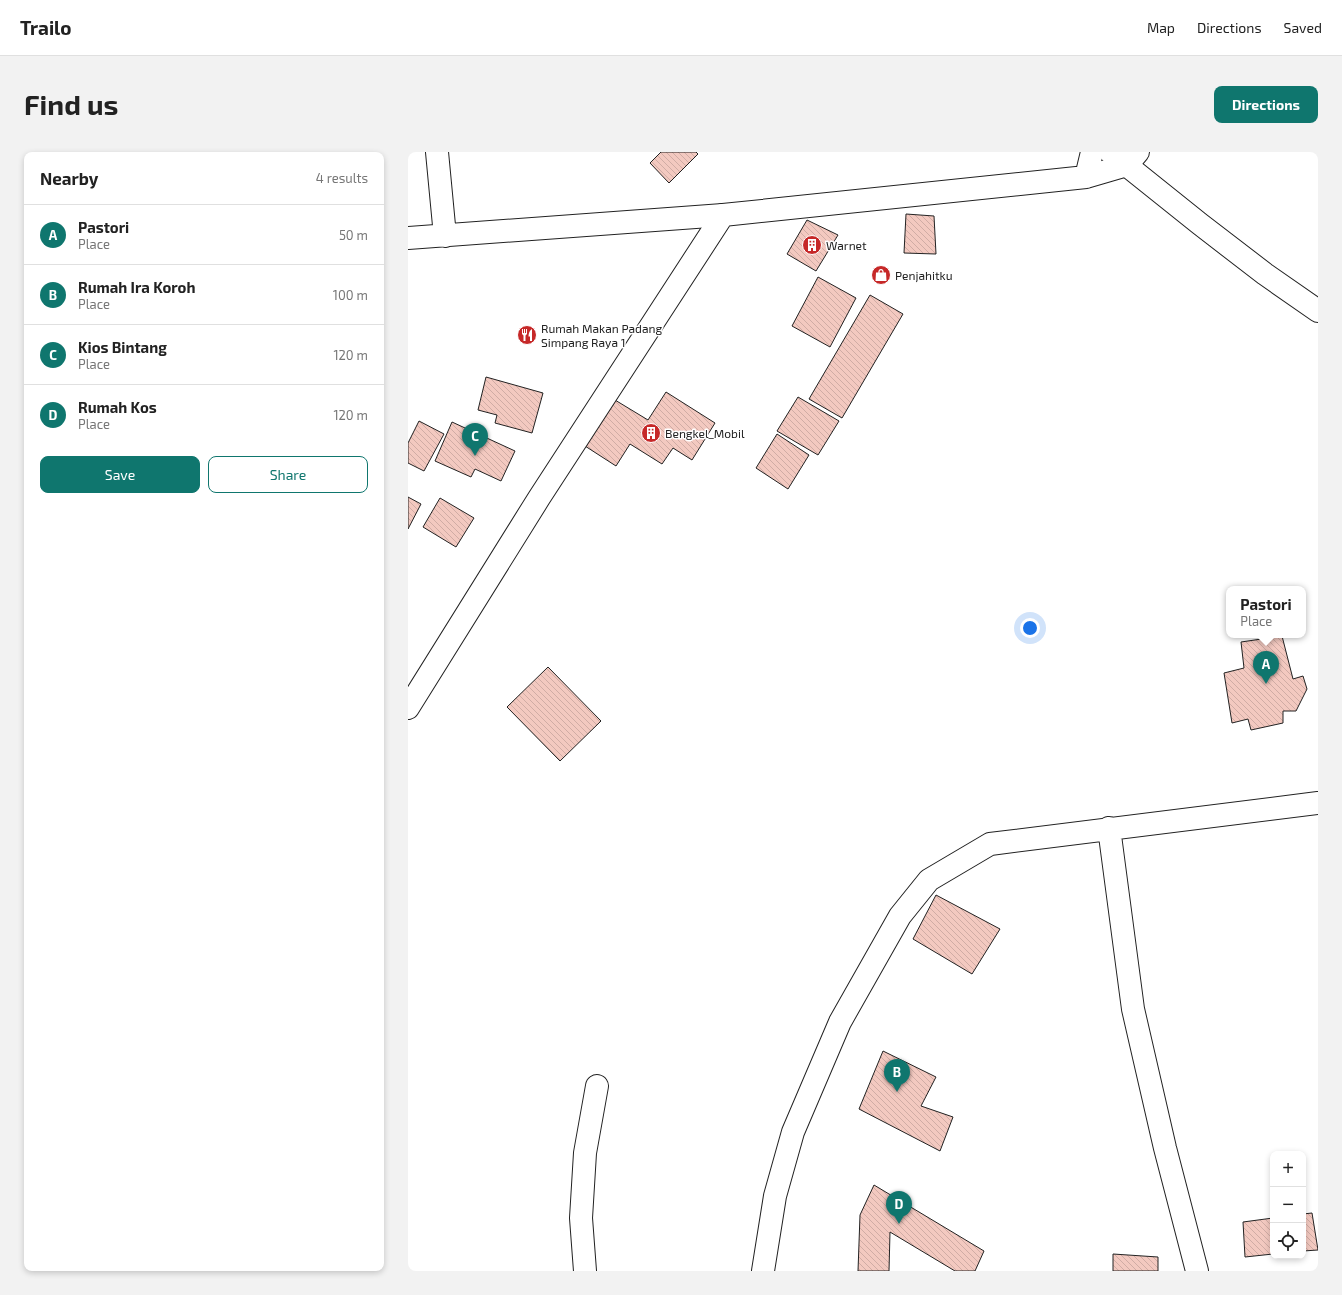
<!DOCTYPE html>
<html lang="en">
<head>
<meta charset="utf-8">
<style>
	body { margin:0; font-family:"Exo 2",sans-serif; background:#f2f2f2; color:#222 }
	.controls { position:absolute; right:12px; bottom:12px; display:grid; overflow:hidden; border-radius:8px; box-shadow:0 2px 6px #0003 }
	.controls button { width:36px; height:36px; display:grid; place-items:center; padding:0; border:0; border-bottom:1px solid #e0e0e0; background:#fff; color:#222; font:20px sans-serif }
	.you { position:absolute; left:622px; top:476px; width:14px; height:14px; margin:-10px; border:3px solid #fff; border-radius:50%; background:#1a73e8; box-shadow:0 0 0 6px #1a73e833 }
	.badge { display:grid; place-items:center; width:26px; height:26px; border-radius:50%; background:#0f766e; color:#fff; font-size:13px; font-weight:700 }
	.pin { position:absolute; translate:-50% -33px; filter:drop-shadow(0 1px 2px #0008) }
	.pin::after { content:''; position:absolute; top:21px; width:14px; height:12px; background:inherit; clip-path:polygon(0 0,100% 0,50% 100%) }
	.popup { position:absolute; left:818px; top:434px; width:80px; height:52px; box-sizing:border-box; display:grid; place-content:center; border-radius:8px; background:#fff; filter:drop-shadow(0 1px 3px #0005); font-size:13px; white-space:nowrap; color:#767676 }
	.popup b { font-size:15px; color:#222 }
	.popup::after { content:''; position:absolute; left:50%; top:100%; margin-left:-8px; border:8px solid transparent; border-top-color:#fff }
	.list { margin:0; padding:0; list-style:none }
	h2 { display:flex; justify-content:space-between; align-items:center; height:52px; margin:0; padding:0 16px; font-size:17px }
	h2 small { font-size:13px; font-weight:400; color:#767676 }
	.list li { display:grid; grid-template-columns:26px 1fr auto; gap:12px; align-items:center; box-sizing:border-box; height:60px; padding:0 16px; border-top:1px solid #e0e0e0 }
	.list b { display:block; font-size:15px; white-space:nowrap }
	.list p { margin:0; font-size:13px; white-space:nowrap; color:#767676 }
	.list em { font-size:13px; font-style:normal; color:#767676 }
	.actions { display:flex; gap:8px; padding:12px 16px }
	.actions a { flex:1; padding:9px 0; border:1px solid #0f766e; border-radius:8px; text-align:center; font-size:14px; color:#0f766e }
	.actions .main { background:#0f766e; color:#fff }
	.icon { flex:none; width:22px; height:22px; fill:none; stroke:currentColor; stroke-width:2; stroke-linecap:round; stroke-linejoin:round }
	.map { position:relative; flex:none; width:910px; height:1119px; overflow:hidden; border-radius:8px }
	header { display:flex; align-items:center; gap:24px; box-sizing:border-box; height:56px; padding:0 20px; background:#fff; border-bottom:1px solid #e0e0e0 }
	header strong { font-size:19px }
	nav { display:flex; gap:22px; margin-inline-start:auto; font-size:14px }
	.intro { display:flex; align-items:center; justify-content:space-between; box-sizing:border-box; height:96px; padding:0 24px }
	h1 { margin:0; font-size:28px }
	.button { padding:10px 18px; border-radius:8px; background:#0f766e; color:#fff; font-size:14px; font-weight:700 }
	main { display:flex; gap:24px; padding:0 24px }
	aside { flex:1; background:#fff; border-radius:8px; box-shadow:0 2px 6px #0003 }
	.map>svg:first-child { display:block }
	.building { fill:url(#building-back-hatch); stroke:#222 }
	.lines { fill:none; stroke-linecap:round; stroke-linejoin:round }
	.minor-casing { stroke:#222; stroke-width:24 }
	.highway-casing { stroke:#222; stroke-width:24 }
	.minor { stroke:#fff; stroke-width:22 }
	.highway { stroke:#fff; stroke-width:22 }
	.labels { text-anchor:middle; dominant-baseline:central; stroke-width:3; stroke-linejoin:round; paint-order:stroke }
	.poi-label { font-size:12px; fill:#222; stroke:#fff; text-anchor:start }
</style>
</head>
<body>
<header>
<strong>Trailo</strong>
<nav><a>Map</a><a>Directions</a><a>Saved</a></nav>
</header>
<div class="intro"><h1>Find us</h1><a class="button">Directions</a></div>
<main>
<aside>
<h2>Nearby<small>4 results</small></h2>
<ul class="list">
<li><span class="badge">A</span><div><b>Pastori</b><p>Place</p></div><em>50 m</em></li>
<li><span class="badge">B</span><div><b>Rumah Ira Koroh</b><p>Place</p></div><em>100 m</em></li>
<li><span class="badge">C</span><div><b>Kios Bintang</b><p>Place</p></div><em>120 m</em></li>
<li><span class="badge">D</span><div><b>Rumah Kos</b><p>Place</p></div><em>120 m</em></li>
</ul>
<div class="actions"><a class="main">Save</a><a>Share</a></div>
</aside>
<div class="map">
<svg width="910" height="1119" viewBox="0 0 910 1119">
	<defs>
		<pattern id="building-back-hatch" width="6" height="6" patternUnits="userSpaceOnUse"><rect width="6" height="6" fill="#f3c9c0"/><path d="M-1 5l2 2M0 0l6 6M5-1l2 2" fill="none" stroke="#d0aca5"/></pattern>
	</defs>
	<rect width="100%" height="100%" fill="#fff"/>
	<path class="building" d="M253,0H288L290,2L261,31L242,11Z
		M498,62L526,64L528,102L496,101Z
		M399,68L430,83L408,119L379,102Z
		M410,125L448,146L422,195L384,174Z
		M462,143L495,162L434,266L401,247Z
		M78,225L135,241L124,281L87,271L89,263L70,258Z
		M258,240L307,271L284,308L265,296L254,312L222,292L208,314L177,294L207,248L240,268Z
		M390,245L431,269L410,303L369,279Z
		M11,269L36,282L16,319L0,311V291Z
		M44,270L107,299L93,329L67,317L63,325L27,309Z
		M369,282L401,303L380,337L348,316Z
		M0,345L13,352L0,377Z
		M32,346L66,366L48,395L15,375Z
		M874,484L885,527L895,524L899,537L888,559H875V571L843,578L840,567L824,571L816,521L836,516L833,490Z
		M140,515L193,569L152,609L99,555Z
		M528,743L592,777L564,822L505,787Z
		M475,899L528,925L513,954L545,965L532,999L451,957Z
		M466,1033L576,1099L567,1119H547L482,1080L481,1119H450L452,1063Z
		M904,1061L910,1098L895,1099V1062Z
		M865,1066V1102L837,1105L835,1070Z
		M705,1102L750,1105V1119H705Z"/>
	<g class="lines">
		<defs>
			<path id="minor" d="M29,0L37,84
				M702,0L792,72L857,122L910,159
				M0,86L315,63
				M701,676L725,857L757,996L789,1119
				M177,1119L173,1066L177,1001L189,934
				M355,1119L367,1044L385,980L432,870L492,764L521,728L582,692L910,651"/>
			<path id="highway" d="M678,25L684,0
				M0,556L131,346L315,63L678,25L719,13L730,0"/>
		</defs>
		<use href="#minor" class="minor-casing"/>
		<use href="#highway" class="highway-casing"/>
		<use href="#minor" class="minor"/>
		<use href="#highway" class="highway"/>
	</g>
	<defs>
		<symbol id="building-disc" viewBox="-11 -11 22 22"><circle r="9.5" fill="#c62828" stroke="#fff"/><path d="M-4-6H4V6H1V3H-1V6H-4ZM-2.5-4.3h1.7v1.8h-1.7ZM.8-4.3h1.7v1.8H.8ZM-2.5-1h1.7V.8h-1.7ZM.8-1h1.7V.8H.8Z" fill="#fff"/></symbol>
		<symbol id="shop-disc" viewBox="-11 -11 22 22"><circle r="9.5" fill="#c62828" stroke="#fff"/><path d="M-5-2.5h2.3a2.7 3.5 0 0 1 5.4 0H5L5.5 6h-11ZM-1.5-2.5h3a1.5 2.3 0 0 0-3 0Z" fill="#fff"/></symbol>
		<symbol id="restaurant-disc" viewBox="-11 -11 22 22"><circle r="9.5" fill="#c62828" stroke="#fff"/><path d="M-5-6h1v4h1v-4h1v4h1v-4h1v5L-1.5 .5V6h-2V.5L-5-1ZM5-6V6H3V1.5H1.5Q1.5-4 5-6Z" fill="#fff"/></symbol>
	</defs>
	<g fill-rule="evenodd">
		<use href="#building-disc" x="393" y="82" width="22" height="22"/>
		<use href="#shop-disc" x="462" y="112" width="22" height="22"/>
		<use href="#restaurant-disc" x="108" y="172" width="22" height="22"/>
		<use href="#building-disc" x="232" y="270" width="22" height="22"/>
	</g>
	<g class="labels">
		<g class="poi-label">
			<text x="418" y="93">Warnet</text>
			<text x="487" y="123">Penjahitku</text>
			<text x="133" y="176">Rumah Makan Padang<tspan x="133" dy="14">Simpang Raya 1</tspan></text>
			<text x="257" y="281">Bengkel_Mobil</text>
		</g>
	</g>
</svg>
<div class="controls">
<button>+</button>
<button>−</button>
<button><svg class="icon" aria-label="locate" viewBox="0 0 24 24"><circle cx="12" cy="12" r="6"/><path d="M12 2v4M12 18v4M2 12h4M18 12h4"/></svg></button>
</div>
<div class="you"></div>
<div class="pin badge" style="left:858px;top:532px">A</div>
<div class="popup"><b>Pastori</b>Place</div>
<div class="pin badge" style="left:489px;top:940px">B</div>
<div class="pin badge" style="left:67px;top:304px">C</div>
<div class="pin badge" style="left:491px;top:1072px">D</div>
</div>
</main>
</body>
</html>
